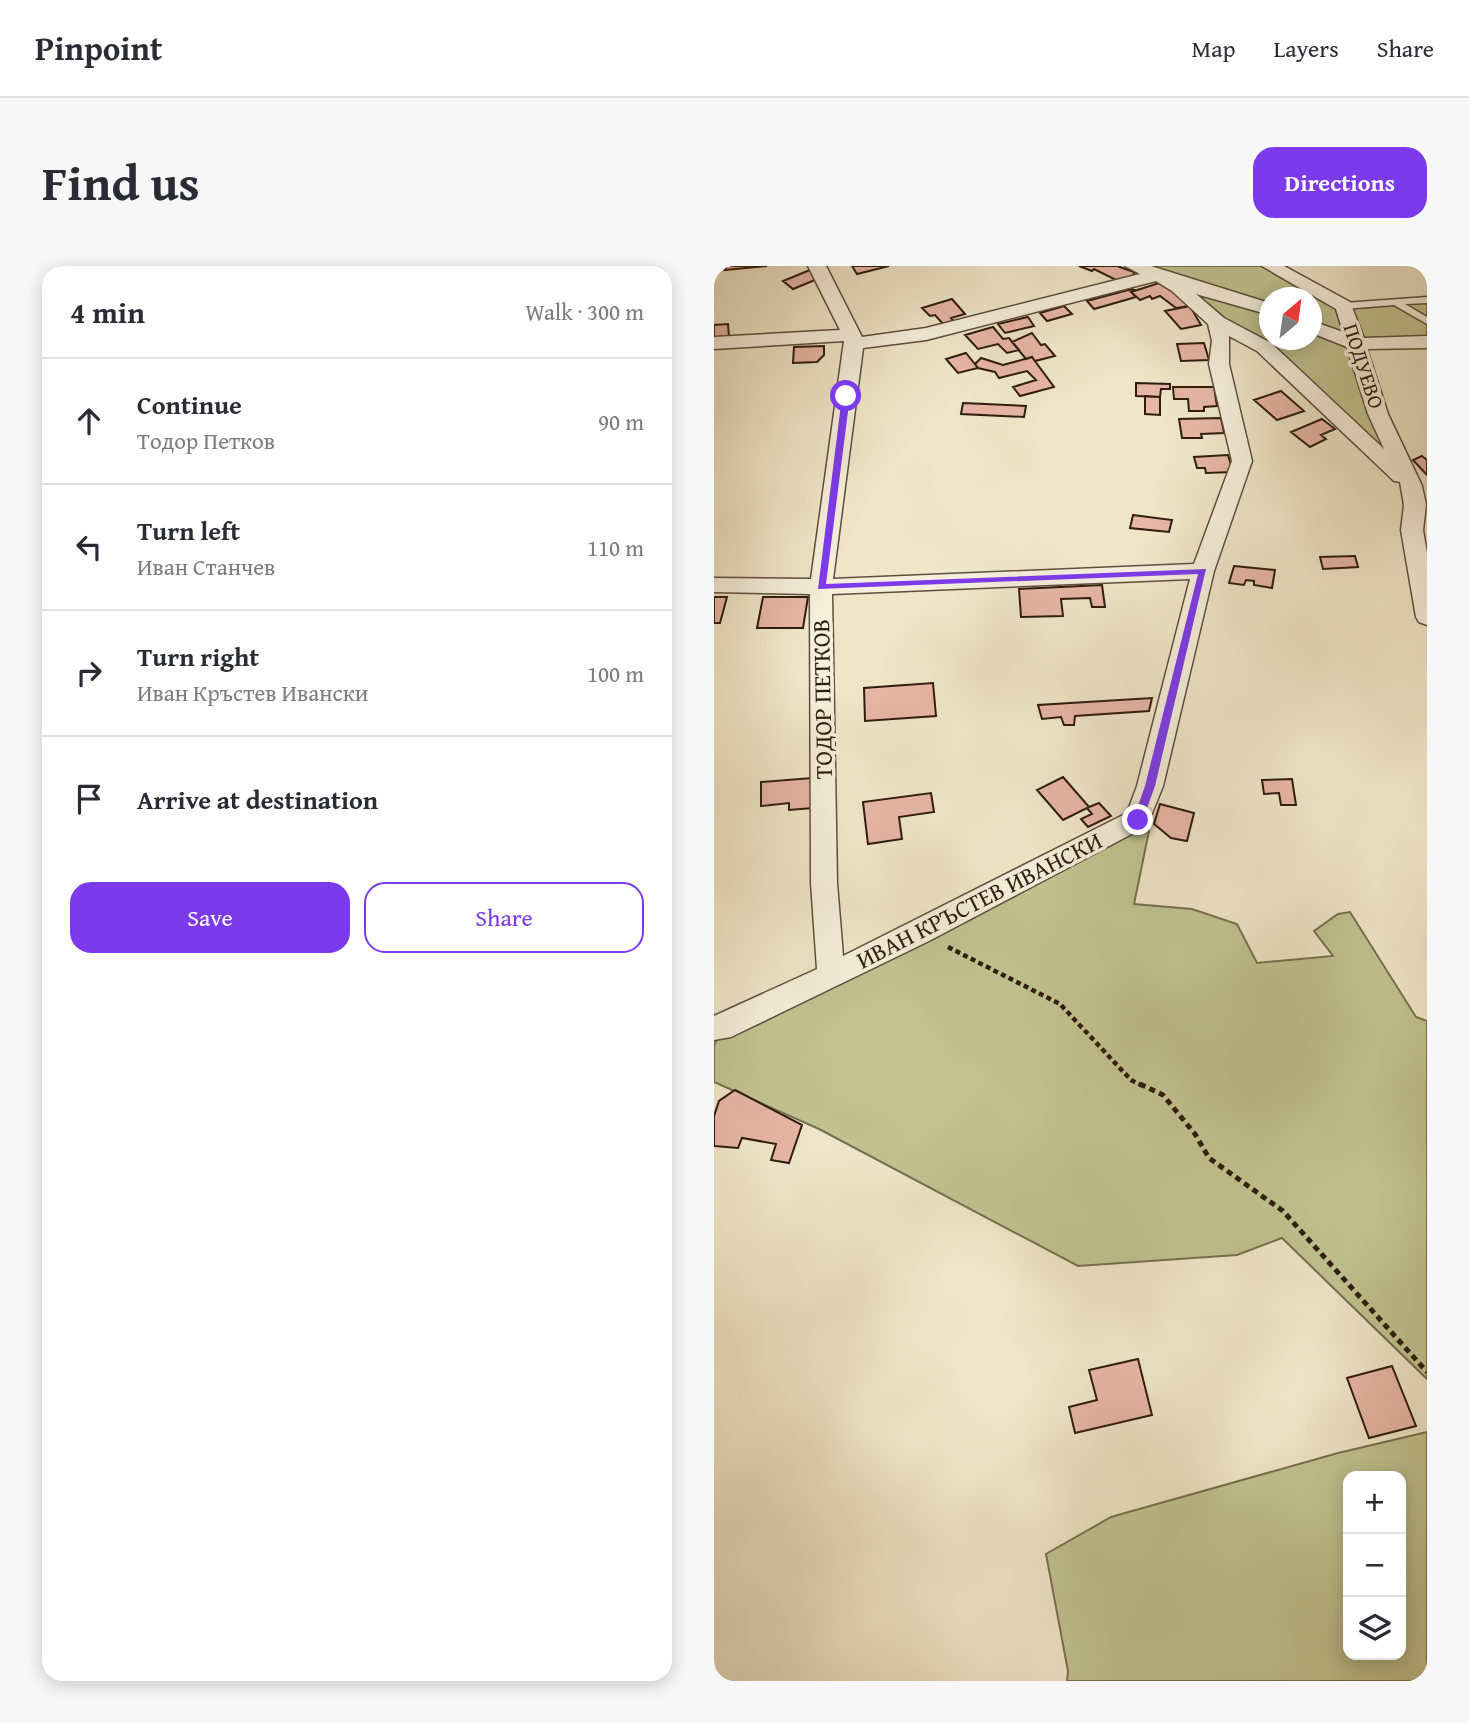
<!DOCTYPE html>
<html lang="en">
<head>
<meta charset="utf-8">
<style>
	body { margin:0; font-family:"Gentium Book Plus",serif; background:#f7f7f7; color:#2b2b33 }
	.controls { position:absolute; right:21px; bottom:21px; display:grid; overflow:hidden; border-radius:14px; box-shadow:0 4px 18px #0003 }
	.controls button { width:63px; height:63px; display:grid; place-items:center; padding:0; border:0; border-bottom:2px solid #e1e1e2; background:#fff; color:#2b2b33; font:35px sans-serif }
	.compass { position:absolute; left:545px; top:21px; width:63px; height:63px; border-radius:50%; background:#fff; box-shadow:0 4px 18px #0003; rotate:29deg }
	.stop { position:absolute; width:21px; height:21px; margin:-16px; border:5px solid #7c3aed; border-radius:50%; background:#fff }
	.stop.end { background:#7c3aed; border-color:#fff; box-shadow:0 2px 7px #0008 }
	.list { margin:0; padding:0; list-style:none }
	h2 { display:flex; justify-content:space-between; align-items:center; height:91px; margin:0; padding:0 28px; font-size:30px }
	h2 small { font-size:23px; font-weight:400; color:#7c7c81 }
	.list li { display:grid; grid-template-columns:46px 1fr auto; gap:21px; align-items:center; box-sizing:border-box; height:126px; padding:0 28px; border-top:2px solid #e1e1e2 }
	.list b { display:block; font-size:26px; white-space:nowrap }
	.list p { margin:0; font-size:23px; white-space:nowrap; color:#7c7c81 }
	.list em { font-size:23px; font-style:normal; color:#7c7c81 }
	.actions { display:flex; gap:14px; padding:21px 28px }
	.actions a { flex:1; padding:16px 0; border:2px solid #7c3aed; border-radius:21px; text-align:center; font-size:24px; color:#7c3aed }
	.actions .main { background:#7c3aed; color:#fff }
	.icon { flex:none; width:38px; height:38px; fill:none; stroke:currentColor; stroke-width:2; stroke-linecap:round; stroke-linejoin:round }
	.map { position:relative; flex:none; width:713px; height:1415px; overflow:hidden; border-radius:21px }
	header { display:flex; align-items:center; gap:42px; box-sizing:border-box; height:98px; padding:0 35px; background:#fff; border-bottom:2px solid #e1e1e2 }
	header strong { font-size:33px }
	nav { display:flex; gap:38px; margin-inline-start:auto; font-size:24px }
	.intro { display:flex; align-items:center; justify-content:space-between; box-sizing:border-box; height:168px; padding:0 42px }
	h1 { margin:0; font-size:49px }
	.button { padding:18px 32px; border-radius:21px; background:#7c3aed; color:#fff; font-size:24px; font-weight:700 }
	main { display:flex; gap:42px; padding:0 42px }
	aside { flex:1; background:#fff; border-radius:21px; box-shadow:0 4px 18px #0003 }
	.map>svg:first-child { display:block }
	.green { fill:#c1c391; stroke:#78704f; stroke-width:2; fill-rule:evenodd }
	.building { fill:#e7b6a6; stroke:#2f1c0d; stroke-width:2 }
	.lines { fill:none; stroke-linecap:round; stroke-linejoin:round }
	.service-casing { stroke:#5f4e3c; stroke-width:3 }
	.minor-casing { stroke:#5f4e3c; stroke-width:3 }
	.path-far1 { stroke:#2f1c0d; stroke-width:4.5; stroke-dasharray:5 3.5; stroke-linecap:butt }
	.path { stroke:#2f1c0d; stroke-width:5; stroke-dasharray:6 4.5; stroke-linecap:butt }
	.service { fill:#f5efdc; fill-rule:evenodd }
	.minor { fill:#f5efdc; fill-rule:evenodd }
	.route { fill:#7c3aed }
	.labels { text-anchor:middle; dominant-baseline:central; stroke-width:7; stroke-linejoin:round; paint-order:stroke }
	.far-street-label { font-size:21px; fill:#2f1c0d; stroke:#f5efdc }
	.street-label { font-size:24px; fill:#2f1c0d; stroke:#f5efdc }
</style>
</head>
<body>
<header>
<strong>Pinpoint</strong>
<nav><a>Map</a><a>Layers</a><a>Share</a></nav>
</header>
<div class="intro"><h1>Find us</h1><a class="button">Directions</a></div>
<main>
<aside>
<h2>4 min<small>Walk · 300 m</small></h2>
<ul class="list">
<li><svg class="icon" aria-label="ahead" viewBox="0 0 24 24"><path d="M12 20V5M6 11l6-6 6 6"/></svg><div><b>Continue</b><p>Тодор Петков</p></div><em>90 m</em></li>
<li><svg class="icon" aria-label="left" viewBox="0 0 24 24"><path d="M17 20v-9H6M10 6l-5 5 5 5"/></svg><div><b>Turn left</b><p>Иван Станчев</p></div><em>110 m</em></li>
<li><svg class="icon" aria-label="right" viewBox="0 0 24 24"><path d="M7 20v-9h11M14 6l5 5-5 5"/></svg><div><b>Turn right</b><p>Иван Кръстев Ивански</p></div><em>100 m</em></li>
<li><svg class="icon" aria-label="arrive" viewBox="0 0 24 24"><path d="M6 21V4h12l-3 4 3 4H6"/></svg><div><b>Arrive at destination</b></div></li>
</ul>
<div class="actions"><a class="main">Save</a><a>Share</a></div>
</aside>
<div class="map">
<svg width="713" height="1415" viewBox="0 0 713 1415">
	<rect width="100%" height="100%" fill="#efe6c9"/>
	<filter id="stains"><feTurbulence type="fractalNoise" baseFrequency=".00286" numOctaves="4"/><feColorMatrix values="0 0 0 0 .2 0 0 0 0 .09 0 0 0 0 .02 0 0 0 .5 -.17"/></filter>
	<radialGradient id="worn" r=".72"><stop offset=".6" stop-color="#630" stop-opacity="0"/><stop offset="1" stop-color="#630" stop-opacity=".3"/></radialGradient>
	<path class="green" d="M420,0H557L630,40L713,34V76L644,78L698,220L550,81ZM556,32H598V74H556Z
		M424,553L435,565L420,638L478,643L523,658L543,697L619,690L600,665L624,648L636,646L702,751L713,755V1113L568,972L523,989L364,1000L105,863L0,816V780L7,762Z
		M713,1166V1415H353L354,1405L332,1288L397,1251L624,1187ZM687,1210V1389H634V1210Z"/>
	<path class="building" d="M13,0H53L11,4Z
		M138,0H175L143,8Z
		M365,0H403L420,6V11L404,15L380,3L378,5Z
		M96,4L106,12L79,23L69,15Z
		M445,17L467,31L476,40L462,42L446,30L438,33L436,30L426,34L417,26Z
		M418,23L420,24L417,26L422,31L380,43L373,35Z
		M238,33L251,48L237,52L240,56L230,59L221,49L216,50L208,42Z
		M350,40L358,48L333,55L326,47Z
		M476,40L487,59L467,63L451,45Z
		M314,51L320,60L291,67L284,58Z
		M14,58L15,71L0,73V59Z
		M279,61L289,73L295,72L305,84L293,87L284,78L264,83L251,69Z
		M318,67L327,79L331,78L341,90L321,95L318,91L312,93L298,76Z
		M490,77L495,94L467,95L463,78Z
		M110,80V89L103,96L79,97L80,81Z
		M252,87L264,102L244,107L232,93Z
		M318,91L340,121L306,130L299,121L322,114L313,105L285,112L281,106L264,102L261,98L267,92L289,99Z
		M422,117L456,118V123H447L446,131L422,130Z
		M459,121H500L503,140L490,141V145H475L474,133H460Z
		M567,125L590,145L563,154L540,134Z
		M431,130L446,131V149L431,148Z
		M249,137L312,140L310,151L247,148Z
		M507,152L510,167L487,168L488,172H468L465,153Z
		M608,153L621,163L607,169L612,173L596,181L577,166Z
		M514,189L519,206L492,207L491,202H483L480,191Z
		M708,190L713,194V209L699,194Z
		M419,249L458,254L455,266L416,262Z
		M641,290L644,301L609,303L606,291Z
		M520,300L561,304L558,322L540,319V315L532,314L530,319L515,317Z
		M388,319L391,341H378L376,332L347,333L349,350L307,351L305,323Z
		M0,331H13L6,357H0Z
		M49,331H94L89,362H43Z
		M219,417L222,450L151,455L150,422Z
		M438,432L435,445L361,450L360,459H350L347,451L328,453L324,439Z
		M349,511L375,541L385,537L397,550L374,561L367,553L378,548L373,542L349,554L323,524Z
		M98,512L99,542L75,544V537L47,540V516Z
		M578,513L582,539H567L565,527L550,528L548,514Z
		M217,527L220,546L185,551L188,573L154,578L149,536Z
		M446,538L480,547L473,575L457,572L440,558Z
		M21,824L88,859L75,897L57,894L62,878L28,872L24,882L0,880V850L5,835Z
		M424,1093L438,1149L361,1167L355,1141L383,1134L375,1104Z
		M678,1100L702,1160L655,1172L633,1112Z"/>
	<g class="lines">
		<defs>
			<path id="service" d="M713,31V37L691,38L713,51V58L680,39L630,43L625,40L630,37Z"/>
			<path id="minor" d="M94,0H112L148,71L212,62L426,8L411,0H437L549,35L556,38V49L482,28L510,52L557,77L670,183L654,148L633,81L598,67V55L629,66L622,43L548,0H570L636,36L650,72L713,70V82L653,83L674,148L708,220L712,239L709,264L713,287V359L705,356L702,351L687,264L690,239L686,216L680,215L543,85L515,70V98L538,195L500,305L449,520L433,560L215,675L17,771L0,774V750L103,703L97,617L96,328L0,326V312L97,313L130,75L0,83V71L126,64ZM442,15L458,25L494,58L498,75L495,98L518,195L480,298L119,313L149,82L212,74ZM476,313L423,520L413,547L129,690L123,617L118,328Z"/>
		</defs>
		<use href="#service" class="service-casing"/>
		<use href="#minor" class="minor-casing"/>
		<path class="path-far1" d="M234,681L346,738L417,814L429,820"/>
		<path class="path" d="M426,818L449,829L481,868L495,892L569,945L713,1106"/>
		<use href="#service" class="service"/>
		<use href="#minor" class="minor"/>
	</g>
	<path class="route" d="M132,127L136,130L112,318L492,303L441,520L428,556H420L419,554L431,520L484,308L104,323L128,130Z"/>
	<g class="labels">
		<g class="far-street-label">
			<text transform="translate(650 100) rotate(72)">ПОДУЕВО</text>
		</g>
		<g class="street-label">
			<text transform="translate(108 433) rotate(-91)">ТОДОР ПЕТКОВ</text>
			<text transform="translate(265 634) rotate(-27)">ИВАН КРЪСТЕВ ИВАНСКИ</text>
		</g>
	</g>
	<rect width="100%" height="100%" filter="url(#stains)"/>
	<rect width="100%" height="100%" fill="url(#worn)"/>
</svg>
<div class="controls">
<button>+</button>
<button>−</button>
<button><svg class="icon" aria-label="layers" viewBox="0 0 24 24"><path d="M12 4l9 5-9 5-9-5zM3 14l9 5 9-5"/></svg></button>
</div>
<svg class="compass" viewBox="-18 -18 36 36"><path d="M0-13l5 13h-10z" fill="#e53935"/><path d="M0 13l5-13h-10z" fill="#7c7c81"/></svg>
<div class="stop" style="left:132px;top:130px"></div>
<div class="stop end" style="left:424px;top:554px"></div>
</div>
</main>
</body>
</html>
